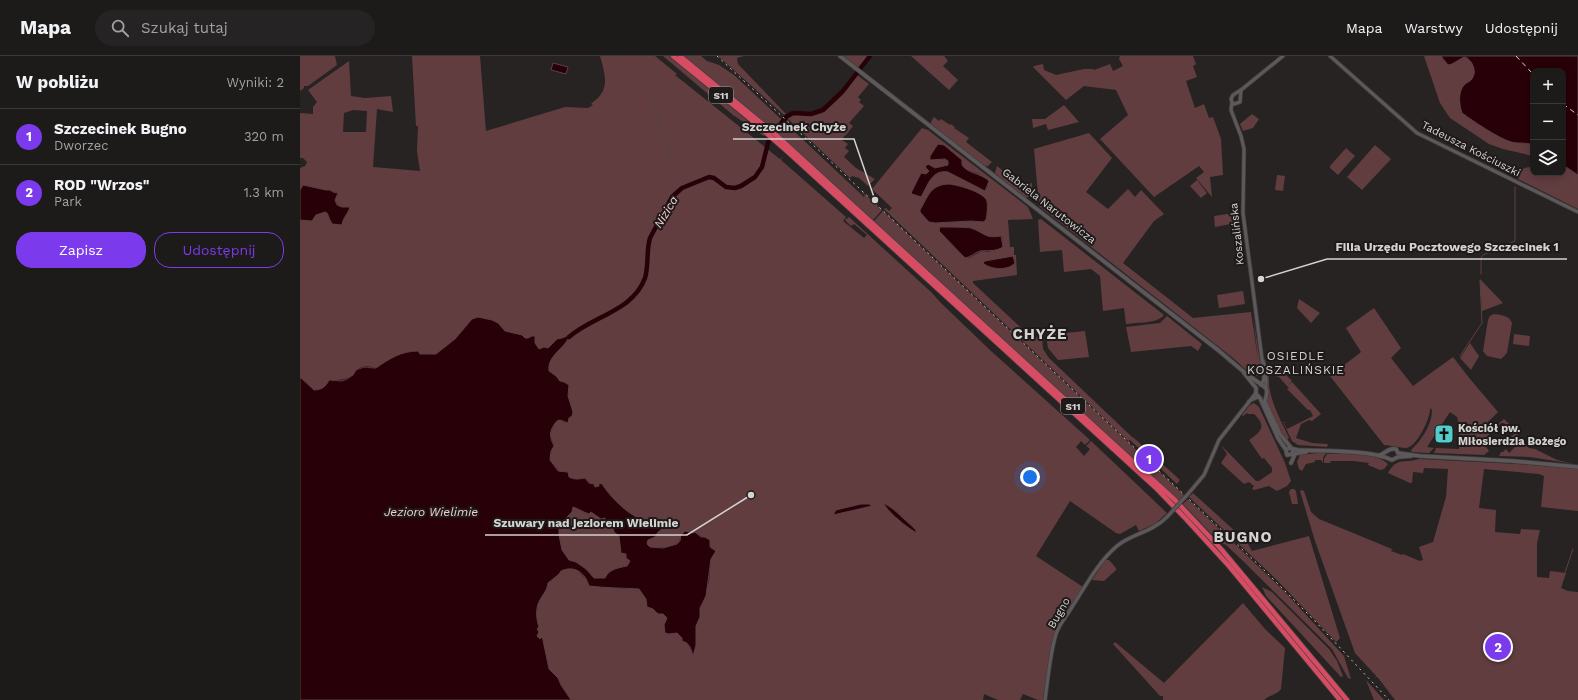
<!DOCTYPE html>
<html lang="pl">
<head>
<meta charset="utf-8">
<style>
	body { margin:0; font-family:"Work Sans",sans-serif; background:#252323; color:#f1f3f6 }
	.controls { position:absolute; right:12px; top:12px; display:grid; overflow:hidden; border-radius:8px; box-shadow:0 2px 10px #0003 }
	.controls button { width:36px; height:36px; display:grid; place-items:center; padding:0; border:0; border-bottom:1px solid #3b3839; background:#1d1a1a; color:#f1f3f6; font:20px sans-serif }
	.you { position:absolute; left:730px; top:421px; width:14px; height:14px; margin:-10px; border:3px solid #fff; border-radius:50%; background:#1a73e8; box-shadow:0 0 0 6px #1a73e833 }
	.badge { display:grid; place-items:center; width:26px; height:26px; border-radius:50%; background:#7c3aed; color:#fff; font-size:13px; font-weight:700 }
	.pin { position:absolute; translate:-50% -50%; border:2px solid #fff; box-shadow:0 1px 4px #0006 }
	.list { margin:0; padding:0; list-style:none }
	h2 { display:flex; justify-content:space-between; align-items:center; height:52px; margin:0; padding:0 16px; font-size:17px }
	h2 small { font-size:13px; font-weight:400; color:#a0a1a2 }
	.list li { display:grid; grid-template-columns:26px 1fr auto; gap:12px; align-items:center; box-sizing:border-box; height:56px; padding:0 16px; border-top:1px solid #3b3839 }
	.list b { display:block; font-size:15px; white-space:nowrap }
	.list p { margin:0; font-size:13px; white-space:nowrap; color:#a0a1a2 }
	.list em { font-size:13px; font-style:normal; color:#a0a1a2 }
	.actions { display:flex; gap:8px; padding:12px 16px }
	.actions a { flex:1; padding:9px 0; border:1px solid #7c3aed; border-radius:16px; text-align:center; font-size:14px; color:#7c3aed }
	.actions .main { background:#7c3aed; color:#fff }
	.icon { flex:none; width:22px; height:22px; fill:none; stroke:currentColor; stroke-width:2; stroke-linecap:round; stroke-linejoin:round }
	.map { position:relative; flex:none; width:1278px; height:644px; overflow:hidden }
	header { display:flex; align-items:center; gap:24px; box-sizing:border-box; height:56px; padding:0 20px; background:#1d1a1a; border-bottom:1px solid #3b3839 }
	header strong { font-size:19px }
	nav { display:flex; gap:22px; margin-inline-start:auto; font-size:14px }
	.search { width:280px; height:36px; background:#252323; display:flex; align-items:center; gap:10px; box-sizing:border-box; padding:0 14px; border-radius:22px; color:#a0a1a2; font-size:15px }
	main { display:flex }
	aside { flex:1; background:#1d1a1a }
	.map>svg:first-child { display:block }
	.green { fill:#613d40; fill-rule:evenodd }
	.water { fill:#270107; stroke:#5b4044; fill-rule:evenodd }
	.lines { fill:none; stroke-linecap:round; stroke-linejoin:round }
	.stream { stroke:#5b4044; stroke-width:1 }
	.river { stroke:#270107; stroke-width:4.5 }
	.ferry { stroke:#f6cdd0; stroke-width:1; stroke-dasharray:5 4; stroke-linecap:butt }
	.tertiary-casing { stroke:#433f40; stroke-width:4.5 }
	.secondary-casing { stroke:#433f40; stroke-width:5 }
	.motorway-casing { stroke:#433f40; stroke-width:6 }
	.tertiary { stroke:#5d5859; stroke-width:3 }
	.secondary { stroke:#5d5859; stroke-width:3.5 }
	.motorway { stroke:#d54c63; stroke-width:4.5 }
	.rail { stroke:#bfbcbc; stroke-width:1; stroke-dasharray:2 4; stroke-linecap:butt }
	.tertiary-bridge-casing { stroke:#433f40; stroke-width:4.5; stroke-linecap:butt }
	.tertiary-bridge { stroke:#5d5859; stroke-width:3 }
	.labels { text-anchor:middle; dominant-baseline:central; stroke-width:4; stroke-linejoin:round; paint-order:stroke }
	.shield { fill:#1e1a1a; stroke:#9e9b9b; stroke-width:1 }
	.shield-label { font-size:10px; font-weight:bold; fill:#d5d2d2 }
	.street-label { font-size:11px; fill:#d5d2d2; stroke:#1e1a1a }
	.poi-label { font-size:11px; font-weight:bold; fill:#d5d2d2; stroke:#1e1a1a; text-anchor:start }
	.water-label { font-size:12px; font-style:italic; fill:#f6cdd0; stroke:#1e1a1a }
	.neighbourhood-label { font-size:12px; letter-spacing:1px; fill:#d5d2d2; stroke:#1e1a1a }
	.district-label { font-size:15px; font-weight:bold; letter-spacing:1px; fill:#d5d2d2; stroke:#1e1a1a }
	.leader { fill:none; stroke:#d5d2d2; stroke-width:1.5 }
	.callout-dot { fill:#d5d2d2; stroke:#1e1a1a; stroke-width:1.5 }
	.callout-label { font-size:12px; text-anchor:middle; font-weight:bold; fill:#d5d2d2; stroke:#1e1a1a; stroke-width:4; stroke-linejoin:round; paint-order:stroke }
</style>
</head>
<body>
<header>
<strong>Mapa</strong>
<div class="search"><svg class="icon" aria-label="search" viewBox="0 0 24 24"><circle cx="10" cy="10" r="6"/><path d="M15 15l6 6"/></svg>Szukaj tutaj</div>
<nav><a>Mapa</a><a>Warstwy</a><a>Udostępnij</a></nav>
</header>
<main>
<aside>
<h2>W pobliżu<small>Wyniki: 2</small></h2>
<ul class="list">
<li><span class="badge">1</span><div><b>Szczecinek Bugno</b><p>Dworzec</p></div><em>320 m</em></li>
<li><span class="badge">2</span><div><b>ROD &quot;Wrzos&quot;</b><p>Park</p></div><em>1.3 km</em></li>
</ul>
<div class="actions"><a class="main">Zapisz</a><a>Udostępnij</a></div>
</aside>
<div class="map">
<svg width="1278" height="644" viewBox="0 0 1278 644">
	<rect width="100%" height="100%" fill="#272323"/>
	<path class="green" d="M0,0H35L37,9L8,30H4V32L0,35Z
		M112,0H180L186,75L265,51L288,52L293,49L291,48C294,45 299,42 301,38C309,28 303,11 300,0H355L377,18L375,19L481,104L546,161L543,165L564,182L567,179L554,168L551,170L545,164L549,161L631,236L641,247L691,295L790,384L785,389L781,385L776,391L784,400L790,393L786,390L791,385L867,457L855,468L839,475L836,469L820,478L816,477L770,445L736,500L783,531L760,568L752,592L743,644H738L723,638L720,644H698L684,638L683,644H271L261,629L258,622L249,613L243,584L240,583L237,580L236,563L238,548L244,537L248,527L259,518L260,515L265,513L275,512L284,521L325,533L329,532L339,533L346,543L350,552L353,553L355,556L363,558L367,562L364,569L373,578L377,576C383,587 388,583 393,599L396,589V570L400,561V552L409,526L411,503L415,494L411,493L410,486C401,480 391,472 381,479C380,493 360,492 350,491L347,488L348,484L355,481L360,474L355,463C337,470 311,443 302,428L300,427L299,430L294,431L285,422C279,423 275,424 269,421L268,416L259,415L250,404L251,397L254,389L250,379L255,366L260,364L266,367L269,362L272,360L273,356L268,340L269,329L264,326H260L249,314C247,305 252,300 242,293H238L228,282H224L222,279L205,275L198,267L192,264L178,261L172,264L155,283L136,298H120L118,295C100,295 90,303 76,312L67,310L61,311L56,314L54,319C45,324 39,324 29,324C26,331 21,334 14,334L0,321V164L11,165L16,159L25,156L27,157L30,165L39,150L35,144L38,138L30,134H26L5,129L2,130L0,134V112L5,110L7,106L3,102H0V57L13,58V51L17,46L8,34L49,5L51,40L65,42L91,40L93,56L77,53L73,111L120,115L117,95L118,70H116ZM53,54L67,55L66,76H43L44,57ZM584,447L596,455L615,473L617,476C609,474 586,454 584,447Z
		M363,0H369L465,79L464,80L433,59Z
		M384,0H401L407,5L419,9L434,19L564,141L565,140L559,133L582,154L573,164L477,77Z
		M418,0H444L437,2L438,8L486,58L484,59Z
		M543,0H569L559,12Z
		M611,0H644L648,5L643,10L658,24L649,34Z
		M820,0H893L896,8L893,10L897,21L886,25L895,52L904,48L909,62L913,61L921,83L923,119L910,121L912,141L896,122L904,116L899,110L854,141L800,83L828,59L816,34L784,30L766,44L733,11L734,10L743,8L744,14L756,19L784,13H793L794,14L810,8L813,15L823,10L819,3Z
		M1124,0H1141L1144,5L1152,8L1163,0H1187L1233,82V100L1203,93L1189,88L1150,62L1140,47Z
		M557,19L569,28L558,41L561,44L559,46L564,50L549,67L553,70L546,79L544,80V81L542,84L548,88L545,92L549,95L544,101L556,112L575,123L568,130L559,122L552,120L550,122L487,62C495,55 505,60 514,59C529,56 549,32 557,19Z
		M764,49L779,66L748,74L746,68L733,72L732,63H745Z
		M952,58L959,63L953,72L943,75L940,68Z
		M634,61L639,65L641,63L650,69L651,68L655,71L654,72L669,82L666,86L692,106L688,110H685L631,68V66Z
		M622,72L628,74L728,151L733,163L708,164L710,191H714V199H716L717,219L673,225V227L732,282L742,281L743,293L749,302L831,380L835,383L880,424L877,428L830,384L828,385L584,153L586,152L589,155L592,152L572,133ZM642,88L662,104V109L665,113L679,118L688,130L685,135L648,116H637L633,120L621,117L627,118L629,115L625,112L629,109L635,112L648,109V105L645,103L632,104L635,91ZM649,128L664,131L684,141L677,166L671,165L635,167L629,166L620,156L640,129ZM640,171C644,171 665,171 668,172C684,176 684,183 701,180H702L703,191L688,196L682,195L669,202H665L639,175Z
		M789,77L812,102L786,136L808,153L828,133L835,141L841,134L864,158L854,165L823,207L893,262L951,256L958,304L953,320L933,302L739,150L734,93Z
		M1075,89L1091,103L1062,134L1047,121Z
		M1046,92L1055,100L1038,119L1030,112V110Z
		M1263,98L1278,100V153L1216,122C1220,114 1223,111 1233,111V117H1263Z
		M697,110L722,130L732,127V140L725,142L695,117Z
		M977,119L985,120L983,135L975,134Z
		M897,124L907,137L901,142L890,130Z
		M583,155L884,439L879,445L574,165Z
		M940,156V163L936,167L915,171L914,160Z
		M741,163L864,259C857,268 837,266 826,268L824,252L803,255L800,220L791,213L764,216L762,194L740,196L738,164Z
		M1180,224V223L1203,247L1182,255Z
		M943,235L945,248L919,252L917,239Z
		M999,243L1020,257L1011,267L997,252Z
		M1074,252L1101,292L1091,302L1113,330L1153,301L1170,323L1198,356L1185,369L1190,375L1204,363L1212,371L1210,374L1204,367H1201L1199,370L1182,385L1189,395L1184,399L1134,397L1136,392L1159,393L1160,372L1157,361L1150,356L1127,391L1134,392L1129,397L1112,396L1111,394C1121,385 1132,369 1132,354L1130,352C1131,361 1117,391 1106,392C1099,392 1091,389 1084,389L1030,320L1061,296L1046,272Z
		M1194,258C1201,259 1209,259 1212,267L1207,297L1201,303L1187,300L1183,295L1188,264L1190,260Z
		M953,259L962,319L954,320V317L958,304Z
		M867,260L902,288L898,295L891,290L831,296L826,271L860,267Z
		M785,275L789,301L758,304L748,292L746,279Z
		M1214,278L1230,280L1229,290L1213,288Z
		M1170,287L1179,300L1171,314L1160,302Z
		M978,311L992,325L987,330L978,320L977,321L973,315Z
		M967,320L969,321C968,343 980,362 989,382L987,384L980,374L967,347L969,337Z
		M992,326L1021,358L1012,365L1009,364L1001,368L996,382L1012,387L1028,388L1027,391L998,389L992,385L983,366H986L984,367L987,373L1013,360L1010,354H1008L987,333L989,332L987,330Z
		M954,347L959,351L985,407L991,425L987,430L977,435L969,430L954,434L952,433L954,430L949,426L944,428L921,407L927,398L921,389L956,425H959L972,416V412L964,402L962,403L949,384C961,376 967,370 954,358H948L947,357L943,360L942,359L950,349Z
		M1216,376L1223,387L1229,392L1235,393L1257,404L1274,408L1230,401L1199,400L1201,396H1203L1206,393L1209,397L1215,391L1216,388L1211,381Z
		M1017,397H1026L1023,402V407L1021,404H1015V406L1006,408L1002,415L999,413L997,406L1000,399Z
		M1027,398C1043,398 1077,396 1088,408L1084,413L1080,414L1068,409L1069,407L1054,405H1030L1031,407H1024V403Z
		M1119,403L1217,408L1278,413V455L1241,451L1244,420L1239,418L1184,413L1179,452L1196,454L1195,476L1220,478L1221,473L1240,474L1237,487V521L1249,522L1250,515L1266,517L1261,532L1268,535L1278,536V644H1095L1079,623L1055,597L1015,485L1000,435L1002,434L1004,435L1011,456L1019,463L1092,493L1091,495L1102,499L1103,498L1120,505L1123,504L1119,491L1133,486L1146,441L1148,413L1124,412L1123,417L1113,416L1112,427H1110L1088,417C1098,400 1104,408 1119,403Z
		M991,433H994L996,435L998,448H992L989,436Z
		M893,437L947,486L952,495L1009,480L1040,582L1036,586L977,524L889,441Z
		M888,443L984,535L1044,600L1051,623L1048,622L1032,593L942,504L926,489L918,485L883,448Z
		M272,451L278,452L283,456L294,457L301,463L305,462L312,469L319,480L322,498H326L330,505L327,510C317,512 311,514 305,522H294L286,513L276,506L269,504L262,494L259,479V473L263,465L271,457Z
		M805,504H809L816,512V514L804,525L792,524Z
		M962,531L972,536L1029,593L1037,605L1043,620L1041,621L966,540Z
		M943,547L965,573L985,592L981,633C977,639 969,639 964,644H863V640H860L813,588L815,586L864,627Z
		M1066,624L1084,644H1074Z"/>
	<path class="water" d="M1141,0H1278V119L1263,109V15H1233V89C1226,86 1218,88 1211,86C1198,82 1173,65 1162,57C1159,48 1158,36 1164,29C1167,26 1172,25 1173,21C1177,14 1171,2 1164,1L1152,8L1148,9Z
		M253,7L268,11L266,18L251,14Z
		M638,88L644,89L662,104V109C668,118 681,117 689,125L685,135L648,116C632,113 628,129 621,141L612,138L611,137L621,117L626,118L629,115L625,111L628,108L635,112L648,109V105L645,103L630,104V100Z
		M649,128C658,129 684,136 687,145C688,150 687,159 686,164L683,166L671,165L635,167L629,166L620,156V154C629,139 630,129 649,128Z
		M3,129L26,134H30L33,136L38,137L35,144L37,149L42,151H50C48,158 43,161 42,169L32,168L27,157L25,156L16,159L12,165L0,164V134Z
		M640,171C645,171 667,171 671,172C685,177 685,183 701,180L703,191C695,196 689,194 680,195C674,197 671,201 665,202L639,175Z
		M713,200L715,207C708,215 691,214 683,207L685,205Z
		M178,261L192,264L198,267L205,275L222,279L225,282H228L232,280H235V287L239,293L244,291L248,292L257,283L262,282L267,280L269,281C264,293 247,300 249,315L256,320L260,325L264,326L269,329L268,340L273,356L272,360L269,362L268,367L260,364L257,365C249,374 249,380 254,390L251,395L250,404L258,415L268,416L269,421C275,424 279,423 285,422L289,427L294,428L295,431L299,430V427L302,428C311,442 338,471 355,463L362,468V473L358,476L355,481L348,484L347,488L350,491L363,492L377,488L380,485L381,479L385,475L393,477L395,476L401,481H405L410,484V491L416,495L411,503L406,540L400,552V561L396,570V589L393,600C391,593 390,587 382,585V582L377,577L369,578L365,577L364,569L367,562L363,558H358L353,553L347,551L346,543L339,533C322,532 306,532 289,530C285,516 274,509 261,515L259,518L248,527C247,534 244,537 241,542C235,551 236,562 239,571L237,573L239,576L237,580L240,583L242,581L243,584L249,613L258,622L261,629L271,644H0V321L14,334C21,334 26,331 29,324C33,324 38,325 42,325C46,324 50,321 53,319L56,314C68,309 64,312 76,312C89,303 101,295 118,295L120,298H136L155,283L172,263ZM273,451C279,453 283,456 289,458L291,456L301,463L305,462L306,465L312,469L314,476L319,480L321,497L326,498V502L330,505L327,510C318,512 309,513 305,522H294L286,513L276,506L269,504L262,494L259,479V473L263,465L272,456Z
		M584,447L593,453L615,473L617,477C610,474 585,454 584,447Z
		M561,448H569L572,450L533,459L536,454Z"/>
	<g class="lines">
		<path class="stream" d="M312,0L316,26
			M317,32L312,40V43L317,63L358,153L363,158
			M352,38L372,100
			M350,39L381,133
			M633,63L688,105
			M370,101L400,88
			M463,107L471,111L482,102
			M700,114L731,137
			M1218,122L1222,114L1233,113
			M443,129L527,182
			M739,143L768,169
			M770,171L784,182
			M787,185L842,228
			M795,191L828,150L846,144
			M1181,218V202L1183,199L1215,185V131
			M846,231L889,264L943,258
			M1160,300L1182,267L1180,224
			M1155,309L1149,322L1164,339L1170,348L1177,370L1180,390L1176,397
			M1156,414L1133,494C1128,516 1144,551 1153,572L1160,574L1205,571L1208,573V599L1204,644
			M1206,571L1234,567L1249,563L1273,493
			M1076,621L1087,608L1123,585L1143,575L1154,573"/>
		<path class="river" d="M269,281C293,260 333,255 345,222C349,209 346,195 350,182L372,141L382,132L409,121L414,122L426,131L435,132L441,130L455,121L462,111L469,83L486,61L493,57L511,58L523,54L543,35L570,0"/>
		<path class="ferry" d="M1216,0L1233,18
			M1263,48L1278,59"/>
		<defs>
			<path id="tertiary" d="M1030,0L1117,77L1278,156
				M934,48L940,46L941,34
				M963,305L966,315V332
				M961,329L964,323L962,303L943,157L944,93L941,80L931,54L932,46L931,43L933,39L941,34L983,0
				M949,345L958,341
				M888,438L904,419L919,384L956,337
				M745,644C748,623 750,597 756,578C759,568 767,560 772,551C785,531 798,506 817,490C833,477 851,477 867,461"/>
			<path id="secondary" d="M540,0L918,294L944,316L966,332L967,336L965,346L980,378L993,394L992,398
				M944,317L956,332
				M956,332V338L960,342
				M960,342L978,382L986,394
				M986,394L989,392L998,394C1023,395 1071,394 1092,404L1098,401L1111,400
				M986,394L987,399L992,398
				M1098,397L1120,400L1212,405L1278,411
				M992,398L1006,396
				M1080,399C1086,397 1089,391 1096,393L1098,397
				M991,407L995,398"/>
			<path id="motorway" d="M373,0L448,61L488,96L855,431L886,463L929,510L1040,644
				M380,0L476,79L875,444L921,493L1047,644"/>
		</defs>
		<use href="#tertiary" class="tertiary-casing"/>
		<use href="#secondary" class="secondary-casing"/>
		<use href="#motorway" class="motorway-casing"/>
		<use href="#tertiary" class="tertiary"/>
		<use href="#secondary" class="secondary"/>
		<use href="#motorway" class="motorway"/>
		<path class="rail" d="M417,0L526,101L962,512L1013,563L1089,644"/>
		<defs>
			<path id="tertiary-bridge" d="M867,461L888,438"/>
		</defs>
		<use href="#tertiary-bridge" class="tertiary-bridge-casing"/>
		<use href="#tertiary-bridge" class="tertiary-bridge"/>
	</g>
	<defs>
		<symbol id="church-square" viewBox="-11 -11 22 22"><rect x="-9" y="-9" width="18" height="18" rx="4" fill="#53cdcb" stroke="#1e1a1a"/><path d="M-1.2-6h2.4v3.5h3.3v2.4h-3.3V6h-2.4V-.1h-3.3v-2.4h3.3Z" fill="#111"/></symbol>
	</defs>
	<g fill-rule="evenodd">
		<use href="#church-square" x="1133" y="367" width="22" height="22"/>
	</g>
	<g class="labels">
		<g class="shield">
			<rect x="409" y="31" width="24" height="16" rx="3"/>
			<rect x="761" y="342" width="24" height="16" rx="3"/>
		</g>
		<g class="shield-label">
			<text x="421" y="39">S11</text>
			<text x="773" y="350">S11</text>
		</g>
		<g class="street-label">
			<text transform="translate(1171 93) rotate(27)">Tadeusza Kościuszki</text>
			<text transform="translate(749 150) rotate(38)">Gabriela Narutowicza</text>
			<text transform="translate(937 178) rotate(-96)">Koszalińska</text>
			<text transform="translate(759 557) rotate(-60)">Bugno</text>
		</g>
		<g class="poi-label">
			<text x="1158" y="372">Kościół pw.<tspan x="1158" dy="13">Miłosierdzia Bożego</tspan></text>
		</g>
		<g class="water-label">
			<text transform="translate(366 156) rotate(-59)">Nizica</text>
			<text x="131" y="456">Jezioro Wielimie</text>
		</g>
		<g class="neighbourhood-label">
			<text x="996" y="300">OSIEDLE<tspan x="996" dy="14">KOSZALIŃSKIE</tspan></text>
		</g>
		<g class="district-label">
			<text x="740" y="278">CHYŻE</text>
			<text x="943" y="481">BUGNO</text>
		</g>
	</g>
	<path class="leader" d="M575 144L554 83H433M961 223L1027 203H1267M451 439L387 479H185"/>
	<g class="callout-dot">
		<circle cx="575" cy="144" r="4"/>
		<circle cx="961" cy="223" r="4"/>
		<circle cx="451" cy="439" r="4"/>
	</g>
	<g class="callout-label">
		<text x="494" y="75">Szczecinek Chyże</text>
		<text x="1147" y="195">Filia Urzędu Pocztowego Szczecinek 1</text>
		<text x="286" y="471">Szuwary nad jeziorem Wielimie</text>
	</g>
</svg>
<div class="controls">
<button>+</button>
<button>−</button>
<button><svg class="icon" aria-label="layers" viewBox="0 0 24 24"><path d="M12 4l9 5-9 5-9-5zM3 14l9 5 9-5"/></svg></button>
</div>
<div class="you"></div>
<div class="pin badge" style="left:849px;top:403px">1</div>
<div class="pin badge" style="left:1198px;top:591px">2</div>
</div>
</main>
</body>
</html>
